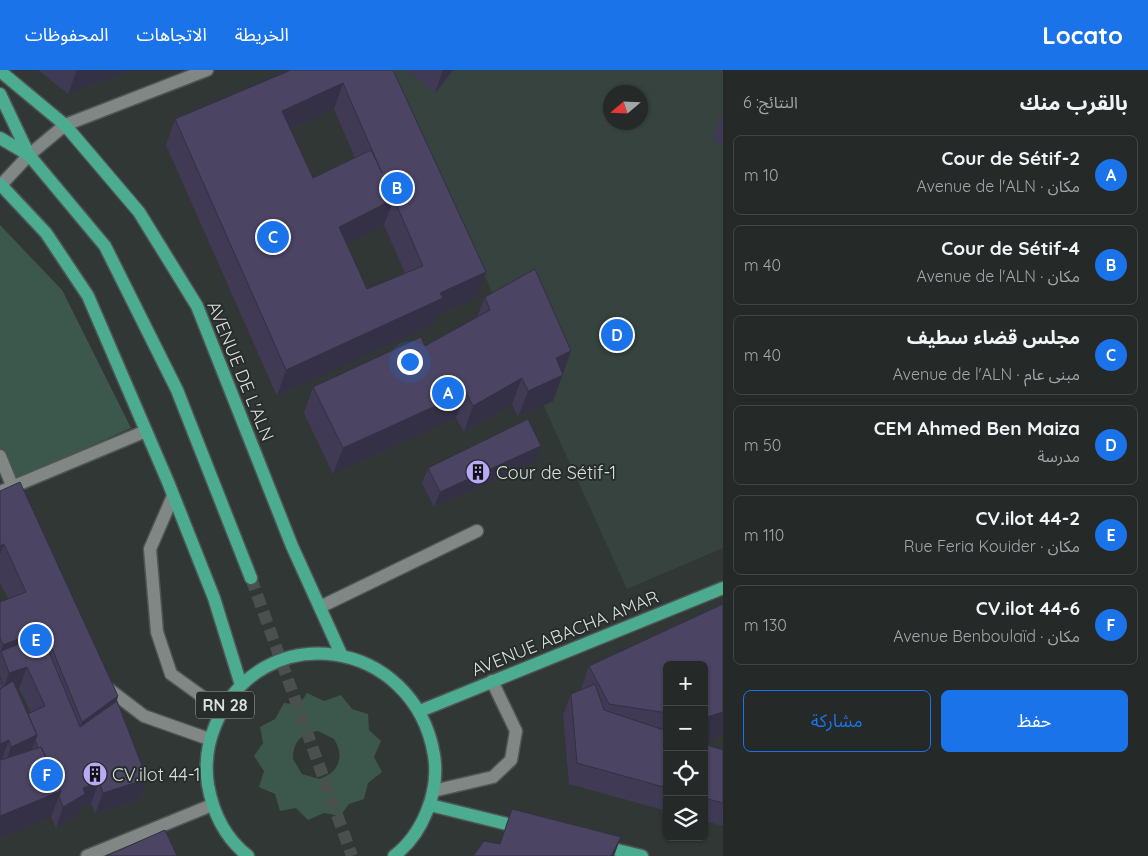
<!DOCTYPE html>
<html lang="ar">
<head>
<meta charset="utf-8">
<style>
	body { margin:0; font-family:Quicksand,"Noto Sans Arabic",sans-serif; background:#2d3130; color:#f1f3f6; direction:rtl }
	.controls { position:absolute; right:15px; bottom:15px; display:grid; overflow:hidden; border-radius:8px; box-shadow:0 1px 4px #0004 }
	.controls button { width:45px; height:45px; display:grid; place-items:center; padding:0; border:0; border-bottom:1px solid #424545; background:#252928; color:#f1f3f6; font:25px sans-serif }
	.compass { position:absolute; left:603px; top:15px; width:45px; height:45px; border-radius:50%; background:#252928; box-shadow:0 1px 4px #0004; rotate:251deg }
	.you { position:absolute; left:409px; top:291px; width:18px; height:18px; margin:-12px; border:4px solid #fff; border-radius:50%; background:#1a73e8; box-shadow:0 0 0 8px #1a73e833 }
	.badge { display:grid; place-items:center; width:32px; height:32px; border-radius:50%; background:#1a73e8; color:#fff; font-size:16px; font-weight:700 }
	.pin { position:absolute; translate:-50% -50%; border:2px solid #fff; box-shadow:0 1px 5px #0006 }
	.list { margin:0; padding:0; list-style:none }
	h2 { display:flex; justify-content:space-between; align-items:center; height:65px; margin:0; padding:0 20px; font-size:21px }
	h2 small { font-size:16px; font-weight:400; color:#a3a6a8 }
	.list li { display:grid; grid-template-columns:32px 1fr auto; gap:15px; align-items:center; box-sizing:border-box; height:80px; margin:0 10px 10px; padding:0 10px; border:1px solid #424545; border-radius:8px }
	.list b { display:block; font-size:19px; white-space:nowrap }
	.list p { margin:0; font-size:16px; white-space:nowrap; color:#a3a6a8 }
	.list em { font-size:16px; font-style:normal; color:#a3a6a8 }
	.actions { display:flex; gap:10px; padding:15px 20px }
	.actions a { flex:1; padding:11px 0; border:1px solid #1a73e8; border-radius:8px; text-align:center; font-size:18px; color:#1a73e8 }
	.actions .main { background:#1a73e8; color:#fff }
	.icon { flex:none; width:28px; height:28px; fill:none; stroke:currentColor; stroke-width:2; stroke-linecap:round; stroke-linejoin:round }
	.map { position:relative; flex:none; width:723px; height:786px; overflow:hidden; direction:ltr }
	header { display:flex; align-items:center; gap:30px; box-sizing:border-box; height:70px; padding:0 25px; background:#1a73e8; color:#fff }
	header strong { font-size:24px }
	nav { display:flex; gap:28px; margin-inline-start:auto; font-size:18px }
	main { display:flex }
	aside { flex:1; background:#252928 }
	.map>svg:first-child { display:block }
	.built { fill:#36433e; fill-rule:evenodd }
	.green { fill:#3c574c; fill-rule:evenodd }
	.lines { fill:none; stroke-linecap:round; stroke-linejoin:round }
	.major-tunnel { stroke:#4a504e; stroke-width:12; stroke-dasharray:12 6; stroke-linecap:butt }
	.minor-casing { stroke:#4f5552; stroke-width:15 }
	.major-casing { stroke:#4f5552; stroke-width:15 }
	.minor { stroke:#808784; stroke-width:12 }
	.major { stroke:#4bac90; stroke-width:12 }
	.wall { fill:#403a55; fill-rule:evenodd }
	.shaded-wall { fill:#343045 }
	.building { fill:#4b4463; stroke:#343045; fill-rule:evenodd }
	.labels { text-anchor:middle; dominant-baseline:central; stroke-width:4; stroke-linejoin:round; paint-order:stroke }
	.shield { fill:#272d2b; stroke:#a5aaa8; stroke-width:1 }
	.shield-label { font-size:16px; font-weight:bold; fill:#dbdfdd }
	.street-label { font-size:18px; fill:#dbdfdd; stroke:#272d2b }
	.poi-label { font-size:18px; fill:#dbdfdd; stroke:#272d2b; text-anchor:start }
</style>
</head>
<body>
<header>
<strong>Locato</strong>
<nav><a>الخريطة</a><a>الاتجاهات</a><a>المحفوظات</a></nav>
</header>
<main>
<aside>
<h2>بالقرب منك<small>النتائج: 6</small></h2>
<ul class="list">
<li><span class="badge">A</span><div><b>Cour de Sétif-2</b><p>مكان · Avenue de l'ALN</p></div><em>10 m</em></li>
<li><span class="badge">B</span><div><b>Cour de Sétif-4</b><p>مكان · Avenue de l'ALN</p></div><em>40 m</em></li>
<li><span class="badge">C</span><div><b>مجلس قضاء سطيف</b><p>مبنى عام · Avenue de l'ALN</p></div><em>40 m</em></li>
<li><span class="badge">D</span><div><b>CEM Ahmed Ben Maiza</b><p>مدرسة</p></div><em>50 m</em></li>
<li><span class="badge">E</span><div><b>CV.ilot 44-2</b><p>مكان · Rue Feria Kouider</p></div><em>110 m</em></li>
<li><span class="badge">F</span><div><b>CV.ilot 44-6</b><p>مكان · Avenue Benboulaïd</p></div><em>130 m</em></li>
</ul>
<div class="actions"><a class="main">حفظ</a><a>مشاركة</a></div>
</aside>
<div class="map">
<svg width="723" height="786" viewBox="0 0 723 786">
	<rect width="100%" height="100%" fill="#313735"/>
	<path class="built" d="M391,0H723V478L627,519ZM610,22H640V52H610Z"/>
	<path class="green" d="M0,155L62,220L131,358L13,411L0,380Z
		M307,623L324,631L341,625L352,639L368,644L369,660L381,671L374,687L382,702L368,713L364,729L349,734L340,746L324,743L308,750L296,738L280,741L275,724L259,717L264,701L254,686L263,673L260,657L275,649L284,633L299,635ZM318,661L334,669C345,686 339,703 319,709L302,704L293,689C293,672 301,663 318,661Z"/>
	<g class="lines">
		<path class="major-tunnel" d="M251,508L352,786"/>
		<defs>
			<path id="minor" d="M1,115L29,85L65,55L207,0
				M0,386L18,430
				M0,422L146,361
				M173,426L150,479L157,562L171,604L221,640
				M320,537L477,461
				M106,617L144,646L209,669
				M433,721L493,707L511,690L516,661L492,611
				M87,786L212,735"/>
			<path id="major" d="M0,1L65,55L139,142L197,236L292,476L341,584
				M0,24L29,85L105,176L177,320L251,508
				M0,68L29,85
				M0,114L46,163L88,226L168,412L214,528L241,615
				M420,641L723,518
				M430,735L523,758
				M601,776L642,786
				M248,786C225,768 213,743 208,715C205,695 207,675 215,656C260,545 414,567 434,685C440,721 423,764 394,786"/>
		</defs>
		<use href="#minor" class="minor-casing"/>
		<use href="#major" class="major-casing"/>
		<use href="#minor" class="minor"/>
		<use href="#major" class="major"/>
	</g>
	<path class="wall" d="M38,0H131L68,24Z
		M393,0L476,228L437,246L434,254L277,326L166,75L175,49ZM334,39L355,88L313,108L290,59ZM384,155L405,203L367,219L347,174Z
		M406,0H453L435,23Z
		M723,41V76L712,68Z
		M485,227L571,281L553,331L518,347L512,334L464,362L456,348L333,404L304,343L313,317L425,276L477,247Z
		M535,391L434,437L422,413L428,398Z
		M0,421L118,626L117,631L147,709L139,730L95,744L91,733L80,737L77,745L56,758L51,747L0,768V532L8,529L0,512ZM19,618L31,643L28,644L17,619Z
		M723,534V665L704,671V595H667V741L569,714L563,645L571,624L581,620L589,596Z
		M704,674L723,680V756L704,751Z"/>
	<path class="shaded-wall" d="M77,0H131L68,24Z
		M443,0H453L435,23Z
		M343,13L334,39L273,67L282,41Z
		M394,129L384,155L330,183L339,157Z
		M486,202L476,228L437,246L434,254L277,326L286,300L440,223Z
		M571,281L553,331L518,347L528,321L556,288Z
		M522,308L512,334L464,362L473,336Z
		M466,322L456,348L333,404L343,378Z
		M541,376L535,391L434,437L440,422Z
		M4,474L0,485V476Z
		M44,559L34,586L1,581L3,575Z
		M27,597L19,618L1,624L9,603Z
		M118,626L109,652L73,678L82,652Z
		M723,642V665L704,671V648Z
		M37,665L27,692L2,703L11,677Z
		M9,670L0,694V674Z
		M147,709L139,730L95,744L103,723Z
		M99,712L91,733L80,737L77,745L56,758L63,737L83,718Z
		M61,721L51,747L0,768V746Z
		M621,767L614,786H611Z"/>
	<path class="building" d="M291,0H393L486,202L440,223L443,228L286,300L175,49ZM343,13L382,103L371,80L313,108L282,41ZM394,129L423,196L367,219L339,157Z
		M535,199L571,281L556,288L563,305L528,321L522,308L473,336L466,322L343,378L313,317L421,267L425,276L490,240L485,227Z
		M528,349L541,376L440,422L428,398Z
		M20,412L118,626L82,652L44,559L3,575L0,568V532L26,522L4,474L0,476V421Z
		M723,534V642L704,648V595H667V643L609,634L589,596Z
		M42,565L80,657L117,631L147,709L103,723L99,712L83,718L85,724L63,737L59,726L61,721L41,677L38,678L35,670L37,665L28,644L45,636L27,597L9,603L1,581Z
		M0,606L3,617L0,619Z
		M13,611L37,665L11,677L9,670L0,674V619Z
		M595,614L604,640L667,661V718L577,693L571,624Z
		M704,674L723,680V733L704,728Z
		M41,677L61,721L0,746V687L1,690Z
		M512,739L621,767L611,786H473L484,771L500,774Z
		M165,760L177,786H106Z"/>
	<defs>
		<symbol id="building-disc" viewBox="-11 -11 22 22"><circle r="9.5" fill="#baaaf6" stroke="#272d2b"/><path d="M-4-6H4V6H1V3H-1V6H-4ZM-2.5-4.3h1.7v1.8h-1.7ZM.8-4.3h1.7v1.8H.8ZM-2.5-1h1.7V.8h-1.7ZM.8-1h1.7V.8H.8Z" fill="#111"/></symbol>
	</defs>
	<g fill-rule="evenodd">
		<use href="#building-disc" x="464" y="388" width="28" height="28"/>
		<use href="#building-disc" x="81" y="690" width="28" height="28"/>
	</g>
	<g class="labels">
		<rect class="shield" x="196" y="621.5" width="58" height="27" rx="4"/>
		<g class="shield-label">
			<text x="225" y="635">RN 28</text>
		</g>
		<g class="street-label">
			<text transform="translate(241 301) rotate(68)">AVENUE DE L'ALN</text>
			<text transform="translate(565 563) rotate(-22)">AVENUE ABACHA AMAR</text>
		</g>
		<g class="poi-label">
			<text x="496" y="402">Cour de Sétif-1</text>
			<text x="112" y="704">CV.ilot 44-1</text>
		</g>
	</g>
</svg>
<div class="controls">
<button>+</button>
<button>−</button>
<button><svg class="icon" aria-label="locate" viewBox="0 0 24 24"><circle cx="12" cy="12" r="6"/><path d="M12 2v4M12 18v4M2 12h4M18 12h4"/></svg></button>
<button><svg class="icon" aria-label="layers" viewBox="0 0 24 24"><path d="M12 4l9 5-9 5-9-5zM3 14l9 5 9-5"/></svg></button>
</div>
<svg class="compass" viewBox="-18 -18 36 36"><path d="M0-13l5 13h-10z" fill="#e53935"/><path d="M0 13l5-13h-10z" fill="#a3a6a8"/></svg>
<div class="you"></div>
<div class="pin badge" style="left:448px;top:323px">A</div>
<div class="pin badge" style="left:397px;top:118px">B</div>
<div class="pin badge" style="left:273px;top:167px">C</div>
<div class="pin badge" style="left:617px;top:265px">D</div>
<div class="pin badge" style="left:36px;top:570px">E</div>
<div class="pin badge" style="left:47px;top:705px">F</div>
</div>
</main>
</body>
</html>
